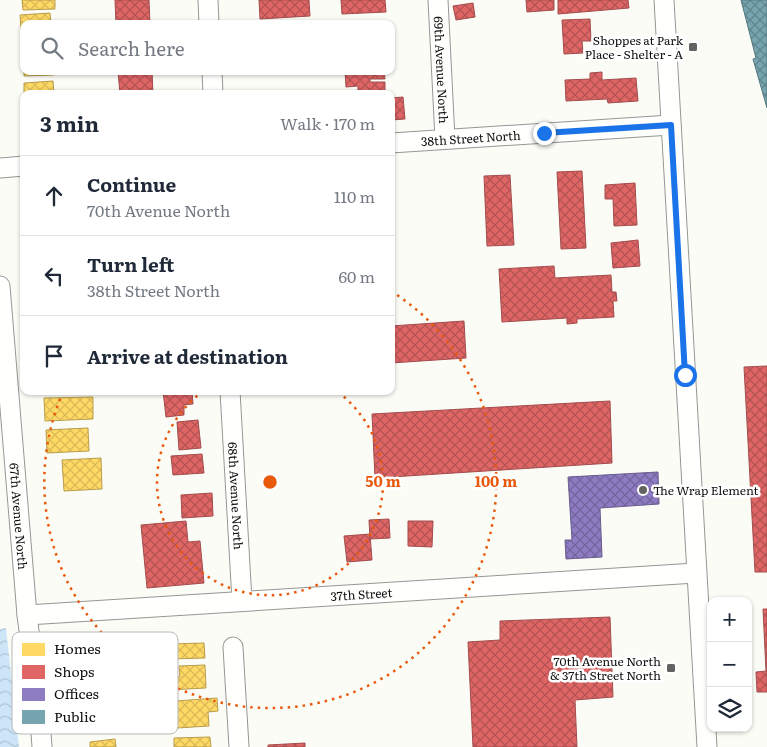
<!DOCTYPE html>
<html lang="en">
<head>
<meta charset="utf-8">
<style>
	body { margin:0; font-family:Literata,serif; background:#f2f2f3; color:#1f2937 }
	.controls { position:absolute; right:15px; bottom:15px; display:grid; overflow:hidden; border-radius:10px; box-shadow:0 1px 4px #0004 }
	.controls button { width:45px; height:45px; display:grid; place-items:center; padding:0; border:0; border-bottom:1px solid #e0e1e3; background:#fff; color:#1f2937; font:25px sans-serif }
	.stop { position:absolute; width:15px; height:15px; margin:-11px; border:4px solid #1a73e8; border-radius:50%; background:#fff }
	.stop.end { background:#1a73e8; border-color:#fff; box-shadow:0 1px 5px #0008 }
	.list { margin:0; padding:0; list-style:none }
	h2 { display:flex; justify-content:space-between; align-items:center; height:65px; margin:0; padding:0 20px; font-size:21px }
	h2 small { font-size:16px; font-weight:400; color:#747a83 }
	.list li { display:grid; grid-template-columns:32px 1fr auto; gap:15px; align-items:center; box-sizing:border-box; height:80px; padding:0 20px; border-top:1px solid #e0e1e3 }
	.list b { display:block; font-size:19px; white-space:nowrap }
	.list p { margin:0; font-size:16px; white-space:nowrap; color:#747a83 }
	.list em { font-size:16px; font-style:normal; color:#747a83 }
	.icon { flex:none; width:28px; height:28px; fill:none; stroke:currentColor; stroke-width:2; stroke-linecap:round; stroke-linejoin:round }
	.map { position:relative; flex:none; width:767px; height:747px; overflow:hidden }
	.search { position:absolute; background:#fff; box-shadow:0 1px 4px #0004; left:20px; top:20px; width:375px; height:55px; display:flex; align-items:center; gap:12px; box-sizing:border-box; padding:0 18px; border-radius:10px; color:#747a83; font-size:19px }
	.panel { position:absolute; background:#fff; box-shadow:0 1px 4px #0004; left:20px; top:90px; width:375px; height:305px; border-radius:10px }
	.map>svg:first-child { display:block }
	.water { fill:url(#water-waves) }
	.homes { fill:url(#homes-cross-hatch); stroke:#b79d4c }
	.shops { fill:url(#shops-cross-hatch); stroke:#a24c4c }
	.offices { fill:url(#offices-cross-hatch); stroke:#685c8d }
	.public { fill:url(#public-cross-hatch); stroke:#57787f }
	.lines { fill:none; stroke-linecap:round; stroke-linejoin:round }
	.minor-casing { stroke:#969694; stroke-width:21 }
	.minor { stroke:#fffffe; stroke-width:19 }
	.route { stroke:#1a73e8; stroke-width:6 }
	.ring { fill:none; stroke:#e8590c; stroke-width:2.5; stroke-dasharray:2.5 5 }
	.poi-dot { fill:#636361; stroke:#fff; stroke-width:2 }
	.labels { text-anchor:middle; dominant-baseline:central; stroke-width:5; stroke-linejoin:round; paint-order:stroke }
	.poi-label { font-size:12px; fill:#101010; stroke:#fff; text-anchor:end }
	.street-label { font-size:12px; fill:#101010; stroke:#fff }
	.key { fill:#fff; stroke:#b7b7b7; stroke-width:1 }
	.key-label { font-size:14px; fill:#101010 }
	.centre { fill:#e8590c; stroke:#fff; stroke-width:2.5 }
	.ring-label { font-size:15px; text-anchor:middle; font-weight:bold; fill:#e8590c; stroke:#fff; stroke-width:5; stroke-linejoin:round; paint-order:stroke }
</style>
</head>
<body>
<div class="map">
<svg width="767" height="747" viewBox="0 0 767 747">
	<defs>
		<pattern id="water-waves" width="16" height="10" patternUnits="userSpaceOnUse" patternTransform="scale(1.25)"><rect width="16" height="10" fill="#cce6f8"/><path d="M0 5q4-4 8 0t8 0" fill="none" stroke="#aec4d4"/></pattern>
		<pattern id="homes-cross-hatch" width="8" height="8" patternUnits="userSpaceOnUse" patternTransform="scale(1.25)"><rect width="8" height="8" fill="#ffd966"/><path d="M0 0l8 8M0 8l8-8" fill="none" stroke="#dab957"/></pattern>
		<pattern id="shops-cross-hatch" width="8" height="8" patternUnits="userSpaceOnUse" patternTransform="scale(1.25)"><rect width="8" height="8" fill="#e06666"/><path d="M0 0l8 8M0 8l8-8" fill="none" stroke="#b45353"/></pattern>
		<pattern id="offices-cross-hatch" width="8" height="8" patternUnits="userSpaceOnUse" patternTransform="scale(1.25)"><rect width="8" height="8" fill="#8e7cc3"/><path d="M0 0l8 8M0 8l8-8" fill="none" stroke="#73649d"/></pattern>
		<pattern id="public-cross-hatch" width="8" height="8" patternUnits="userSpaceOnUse" patternTransform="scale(1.25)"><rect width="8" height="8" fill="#76a5af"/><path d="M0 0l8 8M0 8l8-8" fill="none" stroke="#5f858d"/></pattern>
	</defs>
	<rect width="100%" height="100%" fill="#fcfcf7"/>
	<path class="water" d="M6,628L19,747H0V629Z"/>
	<path class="homes" d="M22,0H55V9L23,10Z
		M50,13L51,24H24V43H22L20,15Z
		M24,71H54V75L24,76Z
		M53,81L54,94H24V83Z
		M93,397V419L45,421L44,398Z
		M88,428L89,451L47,453L46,430Z
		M101,458L102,489L64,491L62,460Z
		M204,643L205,658L171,659V644Z
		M205,665L206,688L168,690L167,678L180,677L179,666Z
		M217,698L218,711L208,712L209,726L177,728L176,701Z
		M210,737L211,747H174V738Z
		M115,739L116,747H90V742Z"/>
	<path class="shops" d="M115,0H149L150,24H116Z
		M259,0H309L310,16L260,19Z
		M341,0H385L386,12L342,14Z
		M526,0H554V10L527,12Z
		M558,0H628L629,8L558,14Z
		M473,3L475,17L456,20L453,6Z
		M590,19L591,41H582L583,53L564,54L562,20Z
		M118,71H152L153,94H120Z
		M345,71H384L385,79H370V82H385V90L358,92V86L346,87Z
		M602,72V80L636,78L638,101L608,103L607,99L566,101L565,80L590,79V73Z
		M403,97L405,119L391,120V98Z
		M582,171L586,248L561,249L557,172Z
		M510,175L514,245L487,246L484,176Z
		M635,183L637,225L614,226L613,199H605V185Z
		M638,240L640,266L613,268L611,243Z
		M554,266L555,278L611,275L612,292H616L617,301H613L614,317L577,319V323L567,324V318L502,322L499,269Z
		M464,321L466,358L391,363V326Z
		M767,366V572H755L744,367Z
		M163,391H192L193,404L184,405V415L166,417Z
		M610,401L612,463L375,478L372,414Z
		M198,420L201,448L179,450L177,422Z
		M202,454L204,473L173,475L171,456Z
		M212,493L213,516L182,518L181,495Z
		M389,519L390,538L370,539L369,520Z
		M186,521L188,542L200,541L204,583L147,588L141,525Z
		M408,521H433L432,547L408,546Z
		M370,534L372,560L347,562L344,536Z
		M763,609H767V692H757L756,672L766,671Z
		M610,617L613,697L575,700L577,747H473L468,642L500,640V621Z
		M305,743V747H268V745Z"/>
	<path class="offices" d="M658,472L659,504L600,508L602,557L566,559L565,540H572L568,477Z"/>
	<path class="public" d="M741,0H767V108L753,59L756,58Z"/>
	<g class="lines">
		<defs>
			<g id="minor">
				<path d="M208,0L209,24"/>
				<path id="s1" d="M438,0L445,139"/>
				<path d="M664,0L707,747"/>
				<path d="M212,71L213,94"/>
				<path id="s2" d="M391,143L671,125"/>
				<path d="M0,168L24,166"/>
				<path id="s3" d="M0,286L27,615L40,718L42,747"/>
				<path id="s4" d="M230,391L242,601"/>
				<path id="s5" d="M27,615L696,573"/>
				<path d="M233,647L239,747"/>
			</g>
		</defs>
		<use href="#minor" class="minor-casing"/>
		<use href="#minor" class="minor"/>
	</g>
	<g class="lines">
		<path class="route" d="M544,133L671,125L685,375"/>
	</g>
	<g class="ring">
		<path d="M338 392A113 113 0 1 1 202 392"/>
		<path d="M391 291A226 226 0 1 1 63 392"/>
	</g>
	<g class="poi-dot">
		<rect x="688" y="42" width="10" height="10" rx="2.5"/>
		<circle cx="643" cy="490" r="5"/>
		<rect x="666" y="663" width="10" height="10" rx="2.5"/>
	</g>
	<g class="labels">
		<g class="poi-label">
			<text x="683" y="40">Shoppes at Park<tspan x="683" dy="14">Place - Shelter - A</tspan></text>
			<text x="653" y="490" text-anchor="start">The Wrap Element</text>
			<text x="661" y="661">70th Avenue North<tspan x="661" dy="14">&amp; 37th Street North</tspan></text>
		</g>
		<g class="street-label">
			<text stroke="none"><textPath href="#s1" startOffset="70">69th Avenue North</textPath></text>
			<text stroke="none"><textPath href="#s2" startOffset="80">38th Street North</textPath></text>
			<text stroke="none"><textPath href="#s4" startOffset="105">68th Avenue North</textPath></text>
			<text stroke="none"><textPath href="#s3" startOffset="231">67th Avenue North</textPath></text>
			<text stroke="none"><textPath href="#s5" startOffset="335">37th Street</textPath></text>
		</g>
	</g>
	<rect x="12" y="632" width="166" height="102" rx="8" class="key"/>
	<rect x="22" y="643" width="23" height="13" fill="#ffd966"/>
	<rect x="22" y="665" width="23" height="14" fill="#e06666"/>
	<rect x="22" y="688" width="23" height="13" fill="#8e7cc3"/>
	<rect x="22" y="710" width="23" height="14" fill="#76a5af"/>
	<g class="key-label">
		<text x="54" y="654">Homes</text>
		<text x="54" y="677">Shops</text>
		<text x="54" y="699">Offices</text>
		<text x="54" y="722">Public</text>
	</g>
	<circle cx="270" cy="482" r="8" class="centre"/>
	<g class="ring-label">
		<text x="383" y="487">50 m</text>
		<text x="496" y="487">100 m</text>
	</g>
</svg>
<div class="controls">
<button>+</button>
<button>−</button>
<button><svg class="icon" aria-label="layers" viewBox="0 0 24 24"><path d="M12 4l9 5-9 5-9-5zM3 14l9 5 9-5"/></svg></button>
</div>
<div class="stop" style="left:685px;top:375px"></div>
<div class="stop end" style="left:544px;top:133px"></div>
<div class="search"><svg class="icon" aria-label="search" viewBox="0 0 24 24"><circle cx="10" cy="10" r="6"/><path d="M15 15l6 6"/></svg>Search here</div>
<section class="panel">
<h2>3 min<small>Walk · 170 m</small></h2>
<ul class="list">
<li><svg class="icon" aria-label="ahead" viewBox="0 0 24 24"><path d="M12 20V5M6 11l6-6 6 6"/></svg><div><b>Continue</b><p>70th Avenue North</p></div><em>110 m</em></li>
<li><svg class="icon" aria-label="left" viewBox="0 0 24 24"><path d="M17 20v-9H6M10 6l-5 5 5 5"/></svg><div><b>Turn left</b><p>38th Street North</p></div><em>60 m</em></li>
<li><svg class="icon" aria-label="arrive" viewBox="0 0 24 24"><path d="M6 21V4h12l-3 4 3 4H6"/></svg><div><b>Arrive at destination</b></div></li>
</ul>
</section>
</div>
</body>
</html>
